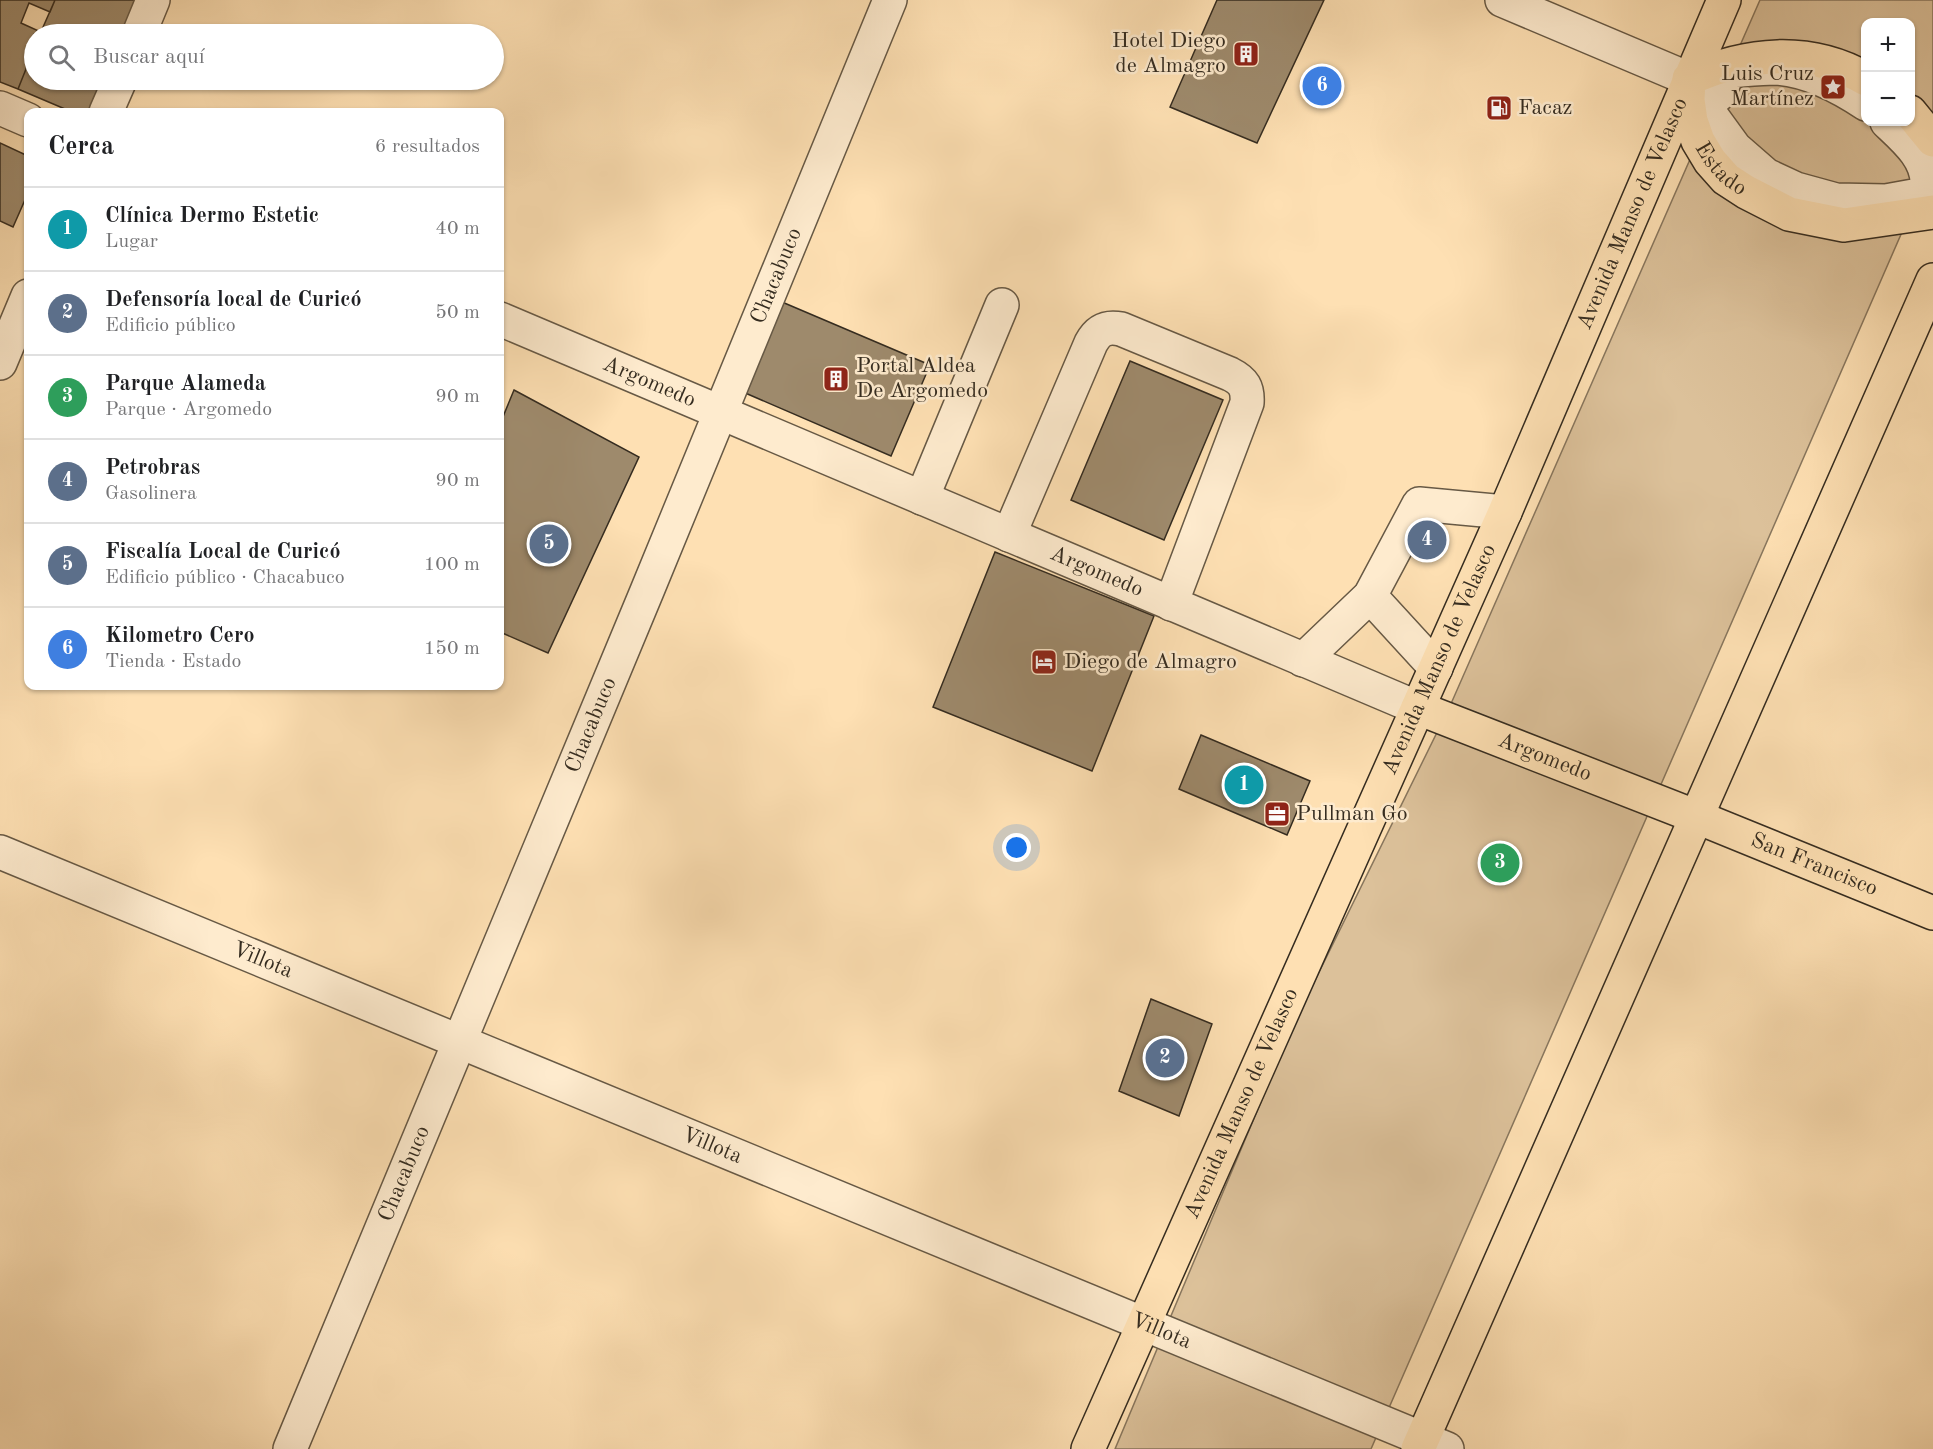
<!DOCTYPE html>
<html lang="es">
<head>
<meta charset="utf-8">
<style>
	body { margin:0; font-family:"Old Standard TT",serif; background:#f2f2f2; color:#202124 }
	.controls { position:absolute; right:18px; top:18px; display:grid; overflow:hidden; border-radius:12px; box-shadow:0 2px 4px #0004 }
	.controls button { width:54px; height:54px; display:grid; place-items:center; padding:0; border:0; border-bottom:2px solid #e0e0e0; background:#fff; color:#202124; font:30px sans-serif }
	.you { position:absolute; left:1017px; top:848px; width:21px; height:21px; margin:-15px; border:4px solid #fff; border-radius:50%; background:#1a73e8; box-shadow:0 0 0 9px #1a73e833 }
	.badge { display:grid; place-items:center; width:39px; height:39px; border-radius:50%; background:#8f2418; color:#fff; font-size:20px; font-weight:700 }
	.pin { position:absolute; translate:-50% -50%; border:3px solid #fff; box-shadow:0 2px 6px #0006 }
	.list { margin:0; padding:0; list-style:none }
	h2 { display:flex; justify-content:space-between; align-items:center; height:78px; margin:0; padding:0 24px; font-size:26px }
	h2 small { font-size:20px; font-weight:400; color:#757577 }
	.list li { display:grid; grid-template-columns:39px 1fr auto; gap:18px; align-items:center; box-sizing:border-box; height:84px; padding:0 24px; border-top:2px solid #e0e0e0 }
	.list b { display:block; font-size:22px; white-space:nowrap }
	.list p { margin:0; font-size:20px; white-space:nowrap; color:#757577 }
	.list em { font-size:20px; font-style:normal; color:#757577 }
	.icon { flex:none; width:33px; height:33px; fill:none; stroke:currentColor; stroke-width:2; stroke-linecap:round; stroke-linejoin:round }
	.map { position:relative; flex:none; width:1933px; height:1449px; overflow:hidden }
	.search { position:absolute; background:#fff; box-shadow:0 2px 4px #0004; left:24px; top:24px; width:480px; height:66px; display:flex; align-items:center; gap:15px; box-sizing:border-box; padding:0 21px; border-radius:33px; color:#757577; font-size:22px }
	.panel { position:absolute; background:#fff; box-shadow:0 2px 4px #0004; left:24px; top:108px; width:480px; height:582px; border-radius:12px }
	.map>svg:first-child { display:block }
	.green { fill:#dcc19a; stroke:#88765d; stroke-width:1.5; fill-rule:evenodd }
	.building { fill:#9e8a6c; stroke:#352c20; stroke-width:1.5 }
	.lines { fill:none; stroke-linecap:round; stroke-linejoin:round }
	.minor-casing { stroke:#675945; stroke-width:36 }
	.major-casing { stroke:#352c20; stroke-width:36 }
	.minor { stroke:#feebce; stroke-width:33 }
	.major { stroke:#fee0b3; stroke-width:33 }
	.labels { text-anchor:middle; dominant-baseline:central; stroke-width:5; stroke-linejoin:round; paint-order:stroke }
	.poi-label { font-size:22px; fill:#352c20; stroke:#feebce; text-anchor:start }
	.street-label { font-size:22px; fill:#352c20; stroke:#feebce }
</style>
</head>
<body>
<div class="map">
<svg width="1933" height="1449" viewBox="0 0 1933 1449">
	<rect width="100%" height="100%" fill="#fee0b3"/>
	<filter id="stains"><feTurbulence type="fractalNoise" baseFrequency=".00333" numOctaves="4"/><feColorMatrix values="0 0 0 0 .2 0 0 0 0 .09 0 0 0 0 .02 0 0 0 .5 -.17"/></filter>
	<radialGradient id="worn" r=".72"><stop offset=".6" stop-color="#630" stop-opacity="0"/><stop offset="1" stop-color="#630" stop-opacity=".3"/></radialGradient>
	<path class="green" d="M1760,0H1933V161L1371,1449H1115L1295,1021L1450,706ZM1866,22H1910V122H1866Z"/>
	<path class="building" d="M0,0H55L50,12L29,3L21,23L41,32L40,34H34V49L18,89L0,82Z
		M55,0H138L123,34H40Z
		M1217,0H1324L1257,143L1170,107Z
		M34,49V80H104L90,112H72L18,89Z
		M0,143L28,156V193L13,227L0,221Z
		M782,302L930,365L891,456L743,392Z
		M1130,361L1223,400L1164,540L1071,500Z
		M514,390L639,457L548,653L500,632V424Z
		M995,552L1154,616L1092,771L933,707Z
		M1201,735L1310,781L1287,835L1179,789Z
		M1151,999L1212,1024L1179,1116L1119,1091Z"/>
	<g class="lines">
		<defs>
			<g id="minor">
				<path d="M1502,0L1689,79"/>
				<path d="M139,34L153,0"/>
				<path d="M1866,104C1839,86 1808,70 1776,68C1760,68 1744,70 1729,71L1718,95L1703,104L1735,148L1766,175L1796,189L1836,200L1886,201L1919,195L1927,186C1929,159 1905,139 1887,122"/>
				<path d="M0,108L28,120"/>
				<path d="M106,112L120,80"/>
				<path id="s1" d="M500,319L1418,708"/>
				<path d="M0,363L28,296"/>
				<path d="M922,498L1002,305"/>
				<path d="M1009,535L1091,343C1098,330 1106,326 1121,329L1230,374C1244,381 1248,388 1247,403L1171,604"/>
				<path d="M1370,596L1436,668"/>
				<path d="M1303,660L1370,596L1419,504L1505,512"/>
				<path id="s2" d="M0,852L1447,1449"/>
				<path id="s3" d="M290,1449L647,591L890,0"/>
			</g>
			<g id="major">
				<path id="s4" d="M1866,79C1809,46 1746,53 1689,79L1688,100L1691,121L1698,141L1710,161L1726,179L1746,192L1789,214L1844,225L1933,212"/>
				<path d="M1910,112L1933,140"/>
				<path id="s5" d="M1418,708L1697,817L1933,913"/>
				<path id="s6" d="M1088,1449L1505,512L1724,0"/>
				<path d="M1418,1449L1933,280"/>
			</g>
		</defs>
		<use href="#minor" class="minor-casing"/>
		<use href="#major" class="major-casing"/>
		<use href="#minor" class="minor"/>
		<use href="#major" class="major"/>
	</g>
	<defs>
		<symbol id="building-square" viewBox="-11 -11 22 22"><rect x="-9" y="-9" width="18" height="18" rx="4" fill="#8f2418" stroke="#feebce"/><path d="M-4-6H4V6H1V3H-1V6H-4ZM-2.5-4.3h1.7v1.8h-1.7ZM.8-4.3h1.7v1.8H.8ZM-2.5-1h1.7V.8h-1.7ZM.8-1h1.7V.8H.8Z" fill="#fff"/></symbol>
		<symbol id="sight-square" viewBox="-11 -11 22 22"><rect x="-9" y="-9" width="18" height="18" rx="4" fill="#8f2418" stroke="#feebce"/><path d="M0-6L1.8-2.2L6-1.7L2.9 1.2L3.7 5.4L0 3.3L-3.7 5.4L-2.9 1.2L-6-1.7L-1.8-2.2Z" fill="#fff"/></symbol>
		<symbol id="fuel-square" viewBox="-11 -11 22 22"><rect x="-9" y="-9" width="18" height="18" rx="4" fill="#8f2418" stroke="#feebce"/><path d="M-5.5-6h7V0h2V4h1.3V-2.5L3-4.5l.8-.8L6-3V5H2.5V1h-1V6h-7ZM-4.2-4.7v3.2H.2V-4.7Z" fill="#fff"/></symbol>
		<symbol id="hotel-square" viewBox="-11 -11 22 22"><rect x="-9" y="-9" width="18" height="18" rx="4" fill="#8f2418" stroke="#feebce"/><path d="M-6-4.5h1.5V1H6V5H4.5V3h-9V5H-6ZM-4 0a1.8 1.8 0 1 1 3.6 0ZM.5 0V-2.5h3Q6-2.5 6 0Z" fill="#fff"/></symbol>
		<symbol id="office-square" viewBox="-11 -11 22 22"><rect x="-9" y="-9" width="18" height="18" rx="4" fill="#8f2418" stroke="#feebce"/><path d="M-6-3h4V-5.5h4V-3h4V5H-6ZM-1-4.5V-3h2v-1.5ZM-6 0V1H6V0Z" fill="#fff"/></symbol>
	</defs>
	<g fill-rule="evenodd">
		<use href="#building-square" x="1231" y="39" width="30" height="30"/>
		<use href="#sight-square" x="1818" y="72" width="30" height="30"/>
		<use href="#fuel-square" x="1484" y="93" width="30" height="30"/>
		<use href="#building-square" x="821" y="364" width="30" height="30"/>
		<use href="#hotel-square" x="1029" y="647" width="30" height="30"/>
		<use href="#office-square" x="1262" y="799" width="30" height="30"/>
	</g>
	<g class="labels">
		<g class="poi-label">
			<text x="1226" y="41" text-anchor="end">Hotel Diego<tspan x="1226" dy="25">de Almagro</tspan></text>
			<text x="1814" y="74" text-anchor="end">Luis Cruz<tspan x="1814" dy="25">Martínez</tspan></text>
			<text x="1518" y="108">Facaz</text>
			<text x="856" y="366">Portal Aldea<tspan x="856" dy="25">De Argomedo</tspan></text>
			<text x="1064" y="662">Diego de Almagro</text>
			<text x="1296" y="814">Pullman Go</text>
		</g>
		<g class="street-label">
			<text stroke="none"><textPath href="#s4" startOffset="284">Estado</textPath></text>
			<text stroke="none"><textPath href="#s6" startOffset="1350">Avenida Manso de Velasco</textPath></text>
			<text stroke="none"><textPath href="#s3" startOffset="1270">Chacabuco</textPath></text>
			<text stroke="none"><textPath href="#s1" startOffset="162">Argomedo</textPath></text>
			<text stroke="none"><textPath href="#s1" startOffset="648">Argomedo</textPath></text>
			<text stroke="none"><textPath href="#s6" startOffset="864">Avenida Manso de Velasco</textPath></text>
			<text stroke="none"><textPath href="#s3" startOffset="784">Chacabuco</textPath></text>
			<text stroke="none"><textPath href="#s5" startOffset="136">Argomedo</textPath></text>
			<text stroke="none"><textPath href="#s5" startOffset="426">San Francisco</textPath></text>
			<text stroke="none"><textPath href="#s2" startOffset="284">Villota</textPath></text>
			<text stroke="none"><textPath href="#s6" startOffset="378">Avenida Manso de Velasco</textPath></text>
			<text stroke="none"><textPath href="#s2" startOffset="770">Villota</textPath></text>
			<text stroke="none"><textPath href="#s3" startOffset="298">Chacabuco</textPath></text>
			<text stroke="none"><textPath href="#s2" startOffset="1256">Villota</textPath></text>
		</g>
	</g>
	<rect width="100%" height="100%" filter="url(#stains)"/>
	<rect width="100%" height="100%" fill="url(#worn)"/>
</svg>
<div class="controls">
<button>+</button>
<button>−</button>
</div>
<div class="you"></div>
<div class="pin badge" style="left:1244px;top:785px;background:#0f9aa8">1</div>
<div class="pin badge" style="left:1165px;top:1058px;background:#5c6f8a">2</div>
<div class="pin badge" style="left:1500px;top:863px;background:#2e9e5b">3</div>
<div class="pin badge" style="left:1427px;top:540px;background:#5c6f8a">4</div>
<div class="pin badge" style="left:549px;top:544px;background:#5c6f8a">5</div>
<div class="pin badge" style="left:1322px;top:86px;background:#3f7fe0">6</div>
<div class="search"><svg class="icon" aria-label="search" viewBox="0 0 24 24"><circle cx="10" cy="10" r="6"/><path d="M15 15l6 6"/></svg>Buscar aquí</div>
<section class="panel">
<h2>Cerca<small>6 resultados</small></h2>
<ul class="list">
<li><span class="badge" style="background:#0f9aa8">1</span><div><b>Clínica Dermo Estetic</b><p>Lugar</p></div><em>40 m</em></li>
<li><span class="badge" style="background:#5c6f8a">2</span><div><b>Defensoría local de Curicó</b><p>Edificio público</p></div><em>50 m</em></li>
<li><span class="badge" style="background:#2e9e5b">3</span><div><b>Parque Alameda</b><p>Parque · Argomedo</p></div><em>90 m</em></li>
<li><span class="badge" style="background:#5c6f8a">4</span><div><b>Petrobras</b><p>Gasolinera</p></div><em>90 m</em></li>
<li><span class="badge" style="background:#5c6f8a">5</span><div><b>Fiscalía Local de Curicó</b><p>Edificio público · Chacabuco</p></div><em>100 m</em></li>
<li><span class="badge" style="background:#3f7fe0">6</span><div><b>Kilometro Cero</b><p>Tienda · Estado</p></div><em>150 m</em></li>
</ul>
</section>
</div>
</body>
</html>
